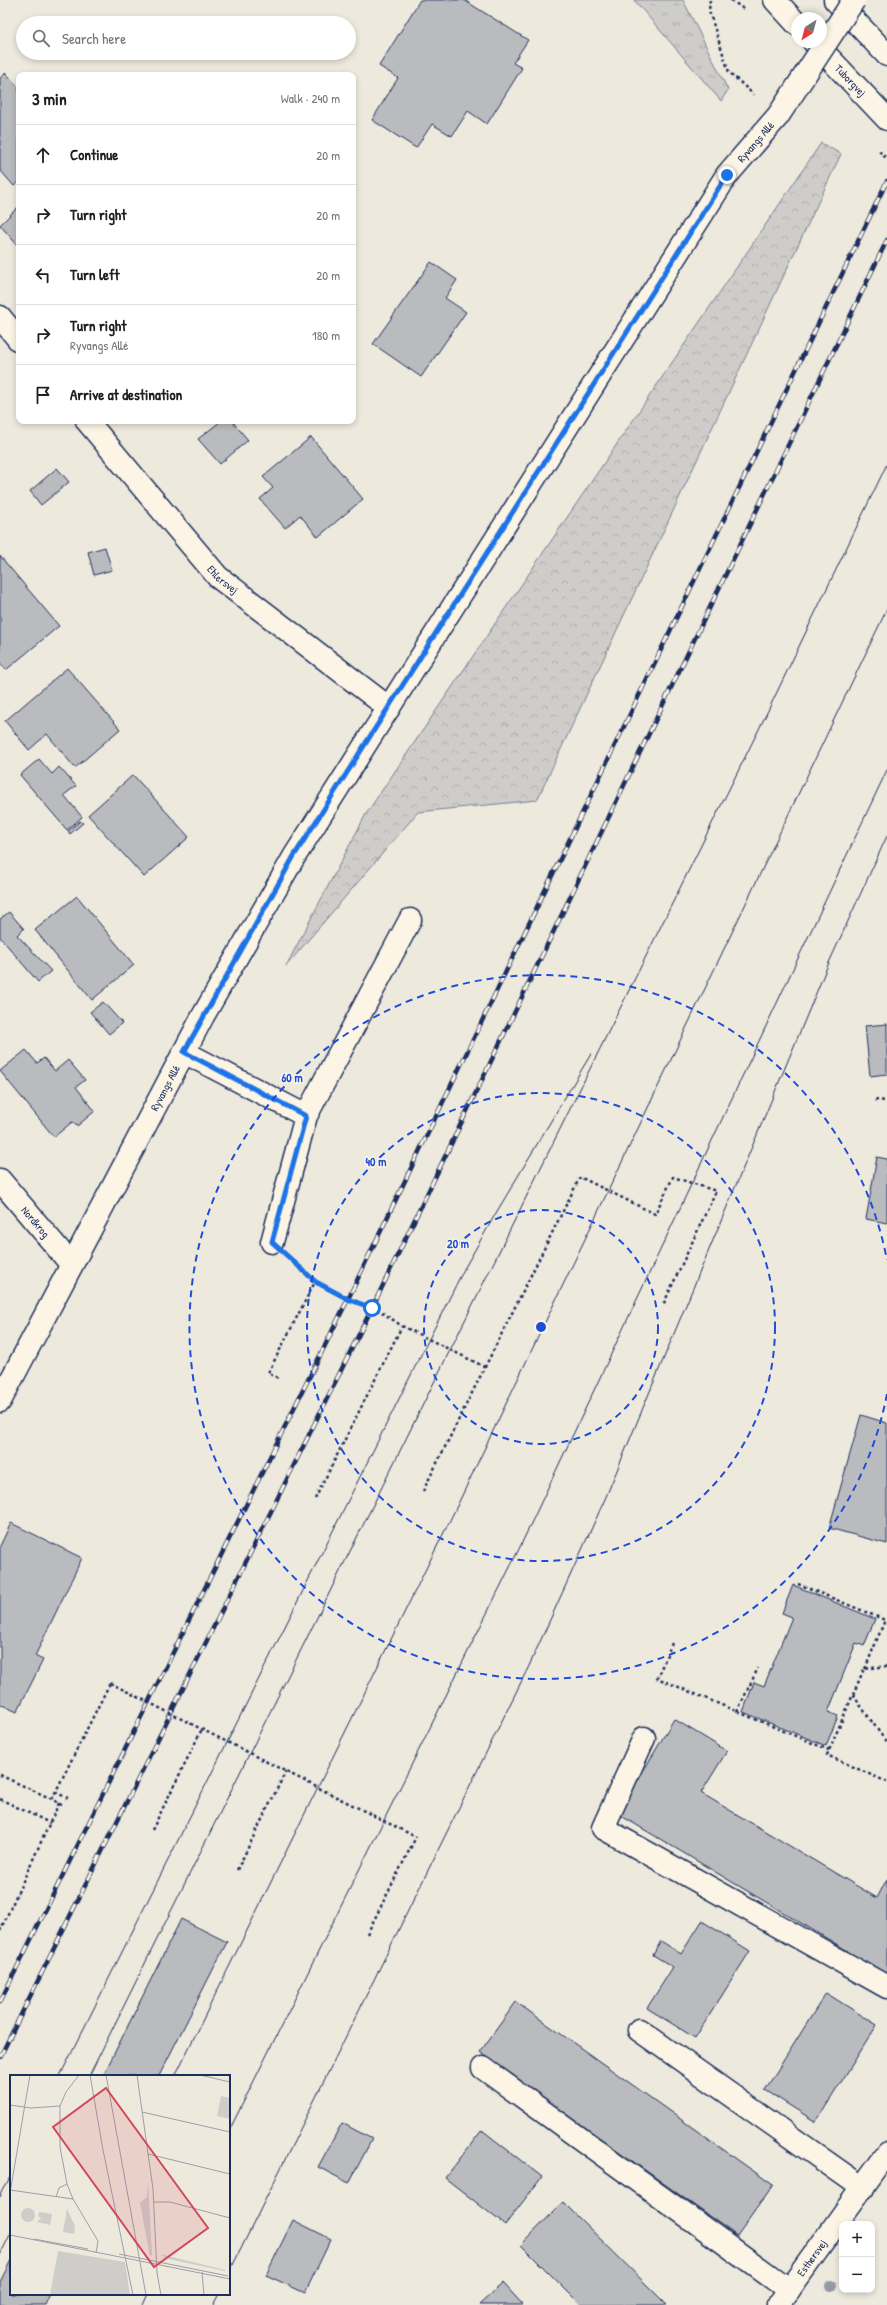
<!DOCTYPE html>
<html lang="en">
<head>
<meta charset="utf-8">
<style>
	body { margin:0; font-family:"Patrick Hand",sans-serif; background:#f2f2f2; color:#202124 }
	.controls { position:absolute; right:12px; bottom:12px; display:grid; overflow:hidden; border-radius:8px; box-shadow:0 2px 6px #0003 }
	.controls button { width:36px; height:36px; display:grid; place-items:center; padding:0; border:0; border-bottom:1px solid #e0e0e0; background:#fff; color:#202124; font:20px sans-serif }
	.compass { position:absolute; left:791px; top:12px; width:36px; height:36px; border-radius:50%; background:#fff; box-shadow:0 2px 6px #0003; rotate:216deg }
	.stop { position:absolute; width:12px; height:12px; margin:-9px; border:3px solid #1a73e8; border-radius:50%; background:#fff }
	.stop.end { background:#1a73e8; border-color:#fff; box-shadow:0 1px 4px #0008 }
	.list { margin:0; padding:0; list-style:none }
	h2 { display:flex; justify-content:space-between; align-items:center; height:52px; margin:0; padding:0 16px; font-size:17px }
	h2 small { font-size:13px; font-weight:400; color:#757577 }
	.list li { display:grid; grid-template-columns:26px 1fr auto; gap:12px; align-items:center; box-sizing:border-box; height:60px; padding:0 16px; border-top:1px solid #e0e0e0 }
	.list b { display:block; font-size:15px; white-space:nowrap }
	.list p { margin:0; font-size:13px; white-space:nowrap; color:#757577 }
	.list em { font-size:13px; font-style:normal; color:#757577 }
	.icon { flex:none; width:22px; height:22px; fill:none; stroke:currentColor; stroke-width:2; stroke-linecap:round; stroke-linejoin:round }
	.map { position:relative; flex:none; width:887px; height:2305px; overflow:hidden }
	.search { position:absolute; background:#fff; box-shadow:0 2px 6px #0003; left:16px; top:16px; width:340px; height:44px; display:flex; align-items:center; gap:10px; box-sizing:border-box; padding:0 14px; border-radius:22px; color:#757577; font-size:15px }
	.panel { position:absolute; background:#fff; box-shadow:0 2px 6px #0003; left:16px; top:72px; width:340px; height:352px; border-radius:8px }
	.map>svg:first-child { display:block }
	.grass { fill:url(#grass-tufts); stroke:#757e94 }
	.forest { fill:url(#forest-crowns); stroke:#757e94 }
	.building { fill:#babbbe; stroke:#1b2f5e }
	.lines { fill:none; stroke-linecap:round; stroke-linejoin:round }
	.service-casing { stroke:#1b2f5e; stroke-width:25 }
	.minor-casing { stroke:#1b2f5e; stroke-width:25 }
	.tertiary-casing { stroke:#1b2f5e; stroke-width:25 }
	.path { stroke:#1b2f5e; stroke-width:2.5; stroke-dasharray:3 3; stroke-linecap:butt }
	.service { stroke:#fcf5e5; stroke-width:22 }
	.minor { stroke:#fcf5e5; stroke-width:22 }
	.tertiary { stroke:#fcf5e5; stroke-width:22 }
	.tram { stroke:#1b2f5e; stroke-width:1 }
	.rail-casing { stroke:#1b2f5e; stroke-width:4.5 }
	.rail { stroke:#fcf5e5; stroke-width:3; stroke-dasharray:9; stroke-linecap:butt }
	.tertiary-bridge-casing { stroke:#1b2f5e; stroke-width:25; stroke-linecap:butt }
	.path-bridge { stroke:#1b2f5e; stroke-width:2.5; stroke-dasharray:3 3; stroke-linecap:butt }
	.tertiary-bridge { stroke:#fcf5e5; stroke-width:22 }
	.tree { fill:#9398a6 }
	.route { stroke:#1a73e8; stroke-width:5 }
	.ring { fill:none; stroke:#1d4ed8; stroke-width:2; stroke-dasharray:7 5 }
	.labels { text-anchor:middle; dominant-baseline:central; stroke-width:3; stroke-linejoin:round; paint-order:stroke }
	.street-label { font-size:11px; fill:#1b2f5e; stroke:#fcf5e5 }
	.inset-road { fill:none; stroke:#9a9faa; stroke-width:1 }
	.view { fill:#d1495b; fill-opacity:0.15; stroke:#d1495b; stroke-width:2 }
	.inset-edge { fill:none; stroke:#1b2f5e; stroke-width:2 }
	.centre { fill:#1d4ed8; stroke:#fcf5e5; stroke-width:2 }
	.ring-label { font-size:12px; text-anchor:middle; font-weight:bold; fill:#1d4ed8; stroke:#fcf5e5; stroke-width:3; stroke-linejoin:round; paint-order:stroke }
</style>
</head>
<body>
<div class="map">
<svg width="887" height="2305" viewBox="0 0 887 2305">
	<defs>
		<pattern id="grass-tufts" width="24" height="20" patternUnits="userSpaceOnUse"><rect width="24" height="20" fill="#cfcdca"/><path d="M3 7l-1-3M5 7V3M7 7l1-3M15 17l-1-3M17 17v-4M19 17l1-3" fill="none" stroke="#b1b0b0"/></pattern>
		<pattern id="forest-crowns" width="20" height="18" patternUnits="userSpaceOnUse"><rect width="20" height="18" fill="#cfcdca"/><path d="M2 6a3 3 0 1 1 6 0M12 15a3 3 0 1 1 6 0" fill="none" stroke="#b1b0b0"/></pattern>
	</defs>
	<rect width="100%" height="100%" fill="#eee9dd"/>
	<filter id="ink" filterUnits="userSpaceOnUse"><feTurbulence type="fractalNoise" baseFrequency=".025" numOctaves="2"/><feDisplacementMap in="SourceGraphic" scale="8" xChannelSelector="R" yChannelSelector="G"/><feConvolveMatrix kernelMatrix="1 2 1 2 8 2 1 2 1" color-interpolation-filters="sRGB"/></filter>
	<g filter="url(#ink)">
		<path class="grass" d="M634,0H683L728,90L721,101Z"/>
		<path class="forest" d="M821,143L841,154L537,800L418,812L286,966L366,814Z"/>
		<path class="building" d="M420,0H464L528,40L513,63L522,68L487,124L468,111L452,136L432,124L416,148L372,120L398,78L379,66Z
			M6,73L19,88V182L14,186L0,170V78Z
			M19,206V247L0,225Z
			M431,262L457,280L445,298L466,312L421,377L373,344Z
			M221,421H232L248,440L220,464L198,439Z
			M311,437L363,499L318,537L300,515L285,528L260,499L273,488L263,477Z
			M57,468L69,482L41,505L30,491Z
			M105,547L112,570L94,575L88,552Z
			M0,556L59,626L6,670L0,663Z
			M67,668L120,729L75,768L47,734L29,750L5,721Z
			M39,759L52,774L59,767L76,786L64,795L82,817L67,830L20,775Z
			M133,775L189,837L144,877L88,815Z
			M80,821L83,823L70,834L68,831Z
			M77,896L134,965L92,1000L35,930Z
			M9,912L24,929L17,935L51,971L38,982L0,937V919Z
			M103,1002L122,1023L109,1034L90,1012Z
			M887,1024V1074L870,1076L865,1026Z
			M26,1050L37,1063L44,1058L55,1071L68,1060L85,1080L76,1087L95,1111L77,1126L72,1122L54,1137L0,1071Z
			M877,1157L887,1159V1223L866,1219Z
			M861,1415L887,1423V1544L829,1528Z
			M11,1523L82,1558L35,1656L43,1660L17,1712L0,1704V1546Z
			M793,1585L875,1619L864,1646L856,1643L828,1712L838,1716L826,1746L743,1712L754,1682L764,1686L792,1617L782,1613Z
			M674,1719L727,1751L701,1793L877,1898L887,1879V1981L844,1959L848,1951L618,1814Z
			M181,1919L227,1942L159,2076H103Z
			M702,1921L750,1951L695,2038L647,2008L673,1967L653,1955L661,1941L681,1954Z
			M826,1993L877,2025L816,2122L765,2090Z
			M516,2002L773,2185L737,2236L480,2052Z
			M342,2123L372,2139L349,2183L318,2167Z
			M482,2130L542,2177L505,2225L445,2178Z
			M563,2202L667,2305H581L521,2245Z
			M293,2220L331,2239L305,2293L266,2275Z
			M11,2260V2294H50L45,2305H0V2282Z
			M503,2283L523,2305H479Z"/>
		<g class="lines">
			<defs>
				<path id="service" d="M184,1052L306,1116L272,1242
					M306,1116L410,920
					M644,1738L603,1828L887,1987
					M639,2030L863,2188
					M483,2068L789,2290"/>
				<g id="minor">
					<path d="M0,317L19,340"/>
					<path id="s1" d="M87,421L218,577L389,708"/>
					<path id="s2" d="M0,1180L71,1264"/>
					<path id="s3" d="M778,2305L887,2153"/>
				</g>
				<g id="tertiary">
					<path d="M775,0L797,24"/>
					<path d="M835,0L887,55"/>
					<path id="s4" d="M814,42L887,119"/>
					<path id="s5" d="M0,1401L203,1016L294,857L727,175L778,116L797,87"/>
				</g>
			</defs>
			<use href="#service" class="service-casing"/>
			<use href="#minor" class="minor-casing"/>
			<use href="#tertiary" class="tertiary-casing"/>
			<path class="path" d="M710,0L709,11L729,72L754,95
				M731,0L745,10
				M879,151L887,159
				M875,1100L887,1101
				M294,1263L315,1282L348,1299L380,1311L402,1326L485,1367
				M278,1378L268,1373L315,1282
				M423,1491L580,1177L655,1214L673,1177L716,1191L663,1305
				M315,1499L402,1326
				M798,1584L885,1620L865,1669
				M672,1643L657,1678L829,1750
				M887,1666L864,1669L827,1755L887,1782
				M853,1695L887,1743
				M737,1712L758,1668
				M0,1775L52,1799L63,1806
				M55,1792L68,1798
				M0,1799L50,1823
				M52,1799L110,1683
				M152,1830L202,1729
				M237,1870L286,1771
				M0,1931L59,1803
				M367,1934L416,1837"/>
			<use href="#service" class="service"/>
			<use href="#minor" class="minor"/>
			<use href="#tertiary" class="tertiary"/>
			<path class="tram" d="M60,2076L464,1269L496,1213L591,1054
				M89,2076L763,721L887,464
				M175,2076L457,1506L887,609
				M229,2131L519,1549L887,770
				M0,2197L11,2175
				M0,2255L11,2233
				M229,2273L529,1666L605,1499L827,967L887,836
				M143,2305L148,2294
				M213,2305L219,2294"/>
			<defs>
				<path id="rail" d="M0,2002L348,1299L887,181
					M0,2057L372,1308L887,240"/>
			</defs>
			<use href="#rail" class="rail-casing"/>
			<use href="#rail" class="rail"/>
			<defs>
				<path id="tertiary-bridge" d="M797,87L854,0"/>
			</defs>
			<use href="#tertiary-bridge" class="tertiary-bridge-casing"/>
			<path class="path-bridge" d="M110,1683L416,1837"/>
			<use href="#tertiary-bridge" class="tertiary-bridge"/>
		</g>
		<circle class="tree" cx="831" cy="2286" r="6"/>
	</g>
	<g class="lines" filter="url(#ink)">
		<path class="route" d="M372,1308L348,1299L316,1282L272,1242L306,1116L184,1052L294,856L727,175"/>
	</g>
	<g class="ring">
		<circle cx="541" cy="1327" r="117"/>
		<circle cx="541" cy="1327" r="234"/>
		<path d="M887 1394A352 352 0 1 1 887 1260"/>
	</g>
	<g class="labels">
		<g class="street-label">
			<text stroke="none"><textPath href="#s4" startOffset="53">Tuborgvej</textPath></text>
			<text stroke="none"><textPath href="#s5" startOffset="1470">Ryvangs Allé</textPath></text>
			<text stroke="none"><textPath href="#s1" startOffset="209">Ehlersvej</textPath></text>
			<text stroke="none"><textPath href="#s5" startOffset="354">Ryvangs Allé</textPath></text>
			<text stroke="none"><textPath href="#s2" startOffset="55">Nordkrog</textPath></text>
			<text stroke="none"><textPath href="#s3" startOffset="58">Esthersvej</textPath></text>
		</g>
	</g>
	<g transform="translate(10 2075)">
		<rect width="220" height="220" fill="#eee9dd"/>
		<path d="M150,179L215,195V196L158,184Z" fill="#cfcdca"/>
		<path d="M138,107L142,180L140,181L130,128L137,122Z" fill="#cfcdca"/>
		<path d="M11 140a7 7 0 1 1 14 0a7 7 0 1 1-14 0ZM57,134L65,151L64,159L53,157ZM29,137L42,139L40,150L27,147L31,143L28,141ZM48,176L115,187L120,220H40Z" fill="#cfcdca"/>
		<path d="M211,21L220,23V44L207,41Z" fill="#cfcdca"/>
		<path class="inset-road" d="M69,0L56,17L50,31V72L57,109L63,124L88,166L86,178M80,0L93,75L123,220M96,0L136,220M127,0L143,114L147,198L151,220M190,0L220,7M0,30L21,33L50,31M132,37L220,57M138,79L220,99M0,115L63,124M0,118L20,0M46,122L49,113L57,109M143,127H160L220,143M0,160L220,204M24,164L78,174M109,179L218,201M192,197L194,220"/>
		<path class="view" d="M96,13L198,153L144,192L43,52Z"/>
		<rect width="220" height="220" class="inset-edge"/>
	</g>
	<circle cx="541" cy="1327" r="6" class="centre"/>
	<g class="ring-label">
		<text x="292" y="1082">60 m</text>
		<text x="376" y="1166">40 m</text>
		<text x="458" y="1248">20 m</text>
	</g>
</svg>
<div class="controls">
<button>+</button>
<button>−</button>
</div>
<svg class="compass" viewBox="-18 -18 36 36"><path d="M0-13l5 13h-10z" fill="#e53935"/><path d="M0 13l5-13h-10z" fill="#757577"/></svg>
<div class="stop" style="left:372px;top:1308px"></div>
<div class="stop end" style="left:727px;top:175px"></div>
<div class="search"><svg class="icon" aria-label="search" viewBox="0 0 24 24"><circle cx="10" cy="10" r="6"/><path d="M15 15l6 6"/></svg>Search here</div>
<section class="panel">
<h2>3 min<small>Walk · 240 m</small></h2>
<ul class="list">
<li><svg class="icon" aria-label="ahead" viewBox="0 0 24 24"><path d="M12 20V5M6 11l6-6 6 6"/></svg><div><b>Continue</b></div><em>20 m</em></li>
<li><svg class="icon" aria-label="right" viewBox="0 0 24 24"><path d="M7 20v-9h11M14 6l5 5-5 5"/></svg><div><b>Turn right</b></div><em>20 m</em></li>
<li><svg class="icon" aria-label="left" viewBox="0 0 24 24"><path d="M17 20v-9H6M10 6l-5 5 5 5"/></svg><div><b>Turn left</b></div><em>20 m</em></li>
<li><svg class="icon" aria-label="right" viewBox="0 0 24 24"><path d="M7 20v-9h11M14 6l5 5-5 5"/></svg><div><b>Turn right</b><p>Ryvangs Allé</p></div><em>180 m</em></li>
<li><svg class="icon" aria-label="arrive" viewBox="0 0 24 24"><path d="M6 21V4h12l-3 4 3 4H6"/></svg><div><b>Arrive at destination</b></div></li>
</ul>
</section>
</div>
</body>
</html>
